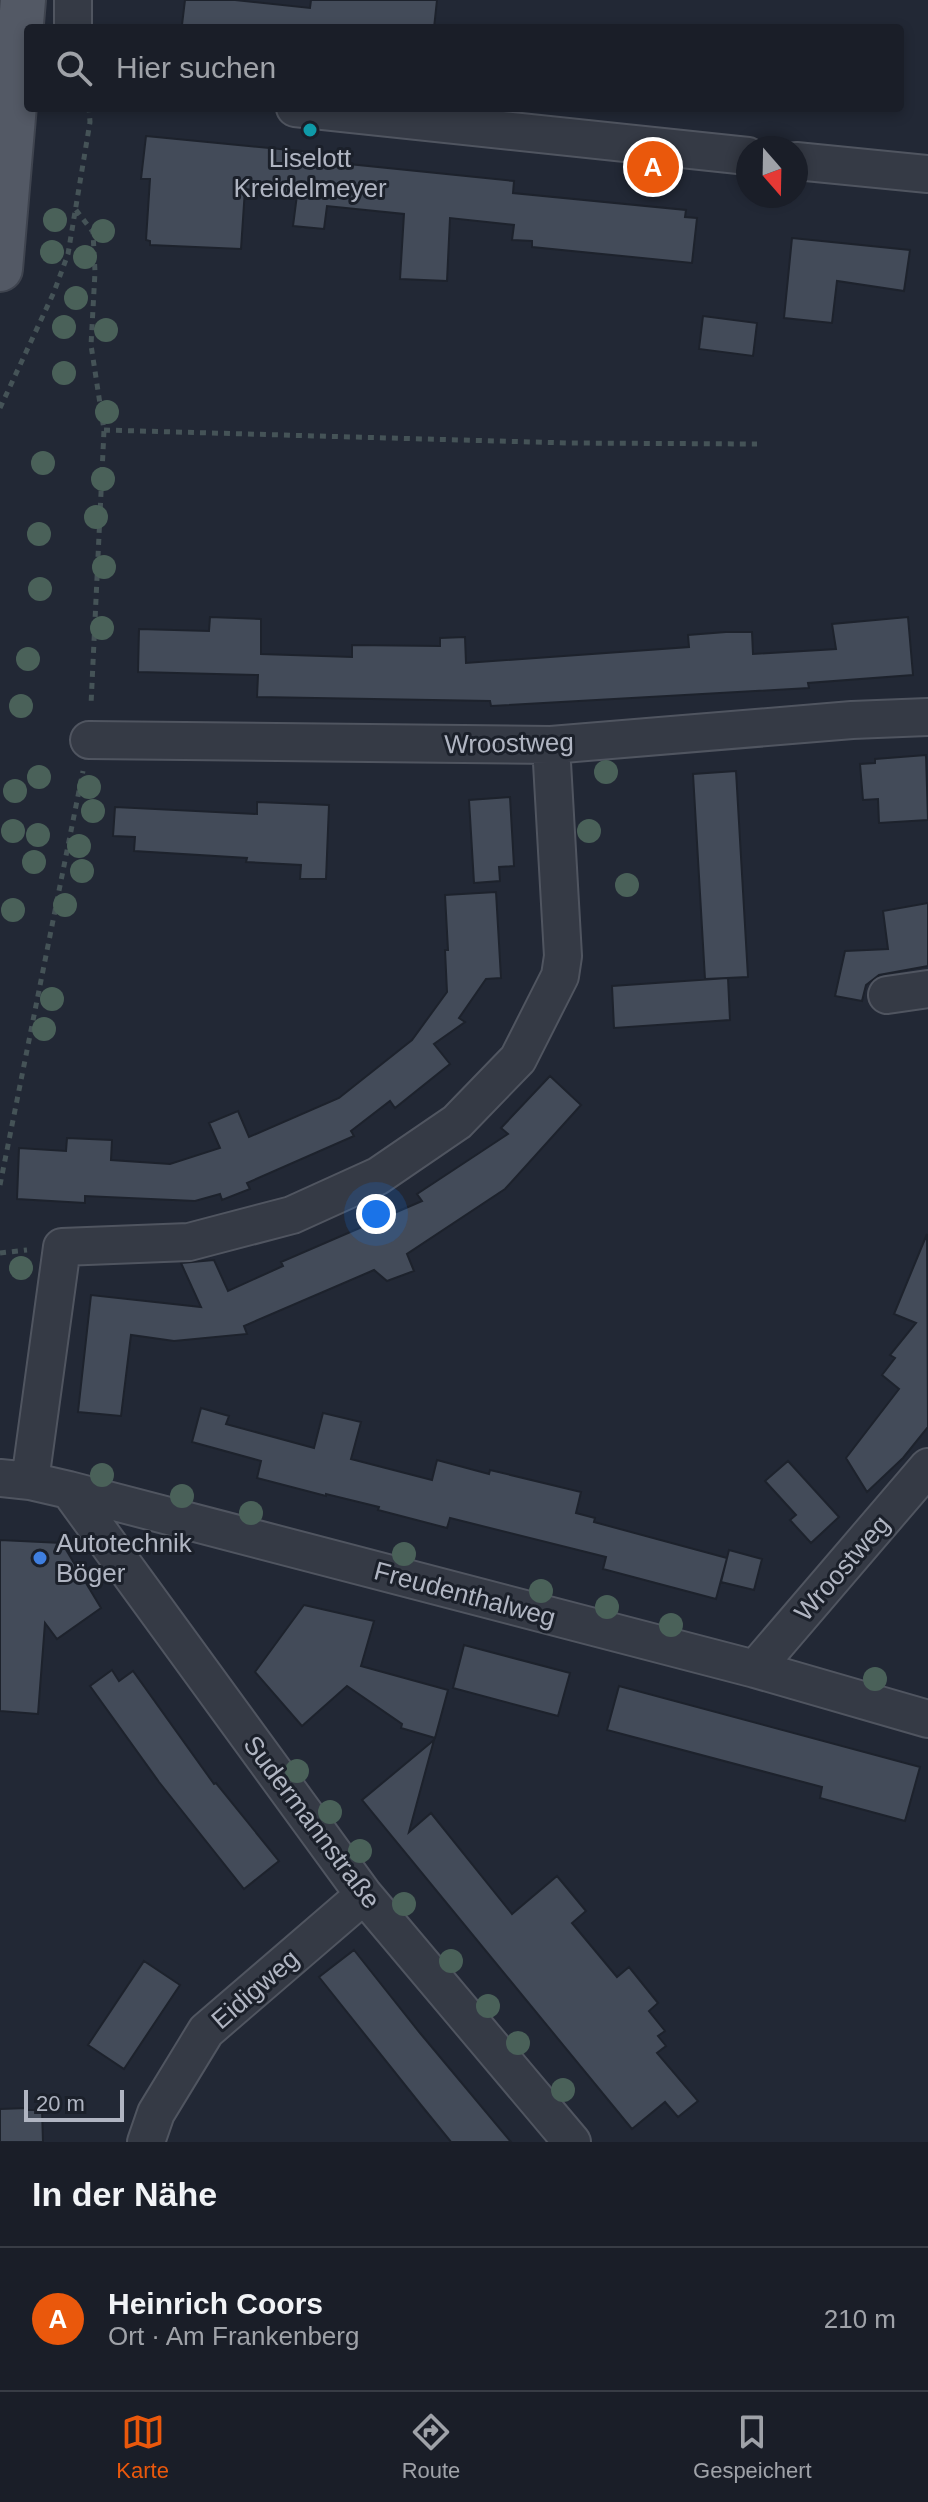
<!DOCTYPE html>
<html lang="de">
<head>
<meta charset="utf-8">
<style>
	body { margin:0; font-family:Helvetica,sans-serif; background:#272b34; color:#f1f3f6 }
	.compass { position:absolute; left:736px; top:136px; width:72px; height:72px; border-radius:50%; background:#1a1e28; box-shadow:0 4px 12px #0003; rotate:160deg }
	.scale { position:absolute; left:24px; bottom:20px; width:100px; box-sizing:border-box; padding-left:8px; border:4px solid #b0b5c2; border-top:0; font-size:22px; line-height:28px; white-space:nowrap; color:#b0b5c2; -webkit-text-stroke:6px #1b202a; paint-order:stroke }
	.you { position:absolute; left:376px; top:1214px; width:28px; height:28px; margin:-20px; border:6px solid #fff; border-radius:50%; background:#1a73e8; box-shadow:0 0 0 12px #1a73e833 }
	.badge { display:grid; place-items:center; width:52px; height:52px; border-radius:50%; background:#ea580c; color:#fff; font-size:26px; font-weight:700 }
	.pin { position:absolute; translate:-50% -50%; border:4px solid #fff; box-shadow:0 2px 8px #0006 }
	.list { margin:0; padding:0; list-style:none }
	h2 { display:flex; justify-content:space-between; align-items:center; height:104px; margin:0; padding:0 32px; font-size:34px }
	h2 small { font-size:26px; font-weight:400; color:#9fa2a8 }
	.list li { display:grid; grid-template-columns:52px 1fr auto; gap:24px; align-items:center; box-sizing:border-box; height:144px; padding:0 32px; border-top:2px solid #383c45 }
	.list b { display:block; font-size:30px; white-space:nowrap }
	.list p { margin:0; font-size:26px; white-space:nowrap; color:#9fa2a8 }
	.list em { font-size:26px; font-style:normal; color:#9fa2a8 }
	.icon { flex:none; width:44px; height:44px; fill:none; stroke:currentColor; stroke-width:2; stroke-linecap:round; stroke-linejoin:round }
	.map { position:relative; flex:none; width:928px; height:2142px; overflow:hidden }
	.search { position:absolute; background:#1a1e28; box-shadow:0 4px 12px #0003; left:24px; right:24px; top:24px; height:88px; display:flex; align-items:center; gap:20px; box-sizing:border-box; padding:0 28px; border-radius:8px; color:#9fa2a8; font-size:30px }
	.sheet { height:248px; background:#1a1e28 }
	nav { display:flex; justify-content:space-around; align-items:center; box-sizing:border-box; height:112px; border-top:2px solid #383c45; background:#1a1e28; font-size:22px; color:#9fa2a8 }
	nav a { display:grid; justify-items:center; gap:4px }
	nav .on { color:#ea580c }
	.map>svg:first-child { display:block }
	.building { fill:#434b59; stroke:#1d222c; stroke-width:2 }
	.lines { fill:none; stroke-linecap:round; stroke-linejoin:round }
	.minor-casing { stroke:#505560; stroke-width:40 }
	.major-casing { stroke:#3f444f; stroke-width:48 }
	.path { stroke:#455357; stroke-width:5; stroke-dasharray:6 6; stroke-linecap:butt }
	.minor { stroke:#353a45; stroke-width:36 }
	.major { stroke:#535965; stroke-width:44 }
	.tree { fill:#4a6159 }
	.culture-dot { fill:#0f9aa8; stroke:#1b202a; stroke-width:3 }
	.shop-dot { fill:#3f7fe0; stroke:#1b202a; stroke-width:3 }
	.labels { text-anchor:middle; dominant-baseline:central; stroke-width:6; stroke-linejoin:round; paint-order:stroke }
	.poi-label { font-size:26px; fill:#b0b5c2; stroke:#1b202a }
	.street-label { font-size:26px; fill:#b0b5c2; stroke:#1b202a }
</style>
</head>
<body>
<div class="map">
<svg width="928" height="2142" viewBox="0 0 928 2142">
	<rect width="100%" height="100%" fill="#222835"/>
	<path class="building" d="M185,0H235L310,8L311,0H437L434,28H205L182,25Z
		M146,136L311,152L310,160L514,181L513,193L686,210L685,217L697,218L692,263L532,247V241L512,240L514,225L450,218L447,281L400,279L404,214L327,206L324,229L293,226L297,195L245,189L241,249L150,245V241L146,240L150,179H141Z
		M792,238L910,250L904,291L837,281L832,323L784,318Z
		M703,316L757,323L753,356L699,349Z
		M210,617L261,619V654L352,657V645L440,646V638L465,637L466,663L689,647L688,635L726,632H752L753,654L836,649L832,624L908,617L913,675L808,683L809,688L491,706L490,701L257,697L258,675L138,672L139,629L209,631Z
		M926,755L928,820L879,823L878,799L863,800L860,764L875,763V759Z
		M736,771L748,977L705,979L693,774Z
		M510,797L514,866L499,867L500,881L474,883L469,800Z
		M257,802L329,805L326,879H300L301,865L246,862L247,858L134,851L135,837L113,836L115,807L257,814Z
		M496,892L501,978L486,979L459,1018L465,1022L434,1044L450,1064L395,1108L390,1101L351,1131L354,1136L247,1183L250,1189L222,1200L220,1194L195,1201L85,1196V1203L17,1199L19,1148L66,1151L67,1138L112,1140L111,1160L170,1164L220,1148L209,1123L238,1111L249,1137L339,1098L412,1040L447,992L445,950H448L445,895Z
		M928,903V966L879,975L866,985L862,1001L835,996L845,951L888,949L883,911Z
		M728,978L730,1020L614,1028L612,986Z
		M550,1076L581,1105L505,1189L407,1254L414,1271L387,1281L374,1270L244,1326L247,1334L174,1341L131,1335L121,1416L78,1412L91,1295L201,1307L181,1263L214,1260L228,1291L283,1266L281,1262L422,1201L417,1194L508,1134L501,1128Z
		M927,1234L928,1427L903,1458L867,1492L846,1458L899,1389L882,1375L895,1358L890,1355L916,1323L894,1314Z
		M201,1408L229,1416L226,1424L314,1448L323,1413L361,1422L351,1459L432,1480L437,1460L489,1474L490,1470L581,1492L576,1513L595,1518L594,1522L727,1558L716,1599L603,1569L606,1557L450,1518L447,1528L378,1510L379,1507L326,1494V1496L257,1478L261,1461L192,1442Z
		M788,1461L839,1517L811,1543L790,1520L796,1515L765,1481Z
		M0,1540L62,1543L101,1608L57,1639L45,1623L38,1714L0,1711Z
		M729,1550L762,1559L754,1590L721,1582Z
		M304,1605L374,1621L361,1666L448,1690L435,1738L401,1728L402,1724L347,1686L302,1726L255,1672Z
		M464,1645L570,1673L558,1716L453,1688Z
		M112,1670L119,1681L133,1671L214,1784L216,1783L279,1861L244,1889L159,1782L90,1686Z
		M619,1686L920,1767L905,1821L820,1798L822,1787L607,1730Z
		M434,1740L409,1832L431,1813L512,1914L557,1876L586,1911L572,1923L617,1977L629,1967L658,2003L649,2011L665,2031L658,2036L666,2046L657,2053L698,2101L678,2117L665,2102L632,2129L362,1800Z
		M354,1950L420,2033L511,2142H451L421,2105L319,1977Z
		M144,1961L180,1985L124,2069L88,2045Z
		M27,2108V2110H42L43,2142H0V2109Z"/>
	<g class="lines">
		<defs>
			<path id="minor" d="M73,28V0
				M295,108L748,156
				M796,161L928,174
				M89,740L551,745L852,720L928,717
				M887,995L928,989
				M0,1478L30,1481L69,1490L755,1669L928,1719
				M30,1481L62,1247L189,1242L292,1215L378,1176L457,1122L518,1059L560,976L563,956L551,745
				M69,1490L364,1895L572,2142
				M755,1669L928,1467
				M146,2142L156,2113L206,2031L364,1895"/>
			<path id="major" d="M0,269L23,0"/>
		</defs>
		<use href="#minor" class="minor-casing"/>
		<use href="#major" class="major-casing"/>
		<path class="path" d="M76,210L93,232L95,272L91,345L104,430L91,705
			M0,408L54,292L68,254L90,122L89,108
			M104,430L568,443L757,444
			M0,1185L83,771
			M0,1253L27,1250"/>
		<use href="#minor" class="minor"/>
		<use href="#major" class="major"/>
	</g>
	<g class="tree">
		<circle cx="55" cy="220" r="12"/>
		<circle cx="103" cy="231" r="12"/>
		<circle cx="52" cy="252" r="12"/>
		<circle cx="85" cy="257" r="12"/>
		<circle cx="76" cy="298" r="12"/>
		<circle cx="64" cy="327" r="12"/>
		<circle cx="106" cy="330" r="12"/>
		<circle cx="64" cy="373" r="12"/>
		<circle cx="107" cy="412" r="12"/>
		<circle cx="43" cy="463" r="12"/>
		<circle cx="103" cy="479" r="12"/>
		<circle cx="96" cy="517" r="12"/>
		<circle cx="39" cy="534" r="12"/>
		<circle cx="104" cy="567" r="12"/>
		<circle cx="40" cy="589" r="12"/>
		<circle cx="102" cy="628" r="12"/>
		<circle cx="28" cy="659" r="12"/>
		<circle cx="21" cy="706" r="12"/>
		<circle cx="606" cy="772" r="12"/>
		<circle cx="39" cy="777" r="12"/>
		<circle cx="89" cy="787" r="12"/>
		<circle cx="15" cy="791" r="12"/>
		<circle cx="93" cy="811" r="12"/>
		<circle cx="13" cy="831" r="12"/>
		<circle cx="589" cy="831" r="12"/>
		<circle cx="38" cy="835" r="12"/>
		<circle cx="79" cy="846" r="12"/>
		<circle cx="34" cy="862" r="12"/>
		<circle cx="82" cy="871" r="12"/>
		<circle cx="627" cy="885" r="12"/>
		<circle cx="65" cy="905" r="12"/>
		<circle cx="13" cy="910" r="12"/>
		<circle cx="52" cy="999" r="12"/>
		<circle cx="44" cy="1029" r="12"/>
		<circle cx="21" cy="1268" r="12"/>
		<circle cx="102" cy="1475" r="12"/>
		<circle cx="182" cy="1496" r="12"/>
		<circle cx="251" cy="1513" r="12"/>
		<circle cx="404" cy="1554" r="12"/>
		<circle cx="541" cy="1591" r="12"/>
		<circle cx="607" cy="1607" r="12"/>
		<circle cx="671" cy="1625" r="12"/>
		<circle cx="875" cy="1679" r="12"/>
		<circle cx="297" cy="1771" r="12"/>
		<circle cx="330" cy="1812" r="12"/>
		<circle cx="360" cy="1851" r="12"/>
		<circle cx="404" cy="1904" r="12"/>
		<circle cx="451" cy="1961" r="12"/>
		<circle cx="488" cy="2006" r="12"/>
		<circle cx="518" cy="2043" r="12"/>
		<circle cx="563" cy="2090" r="12"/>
	</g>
	<circle class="culture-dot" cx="310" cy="130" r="8"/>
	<circle class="shop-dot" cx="40" cy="1558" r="8"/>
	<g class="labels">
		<g class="poi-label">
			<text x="310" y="158">Liselott<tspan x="310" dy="30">Kreidelmeyer</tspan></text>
			<text x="56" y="1543" text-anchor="start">Autotechnik<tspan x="56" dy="30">Böger</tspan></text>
		</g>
		<g class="street-label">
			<text transform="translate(509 743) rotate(-1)">Wroostweg</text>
			<text transform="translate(842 1568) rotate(-49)">Wroostweg</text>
			<text transform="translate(465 1594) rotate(15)">Freudenthalweg</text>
			<text transform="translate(312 1822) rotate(53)">Sudermannstraße</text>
			<text transform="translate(255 1989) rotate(-41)">Eidigweg</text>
		</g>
	</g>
</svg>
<svg class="compass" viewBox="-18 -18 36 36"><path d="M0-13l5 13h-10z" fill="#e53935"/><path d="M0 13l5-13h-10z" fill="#9fa2a8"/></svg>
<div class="scale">20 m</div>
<div class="you"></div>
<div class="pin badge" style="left:653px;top:167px">A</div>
<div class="search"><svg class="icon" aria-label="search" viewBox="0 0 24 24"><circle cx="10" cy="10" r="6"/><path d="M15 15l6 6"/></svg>Hier suchen</div>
</div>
<section class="sheet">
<h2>In der Nähe<small></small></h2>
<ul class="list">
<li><span class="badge">A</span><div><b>Heinrich Coors</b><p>Ort · Am Frankenberg</p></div><em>210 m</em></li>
</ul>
</section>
<nav>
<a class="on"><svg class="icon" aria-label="map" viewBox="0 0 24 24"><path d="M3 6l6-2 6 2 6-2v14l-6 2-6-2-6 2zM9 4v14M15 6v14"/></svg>Karte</a>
<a><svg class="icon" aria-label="directions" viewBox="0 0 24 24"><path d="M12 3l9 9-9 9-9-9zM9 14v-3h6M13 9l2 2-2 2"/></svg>Route</a>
<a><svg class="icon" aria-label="saved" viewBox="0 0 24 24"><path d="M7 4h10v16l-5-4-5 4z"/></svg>Gespeichert</a>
</nav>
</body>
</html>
